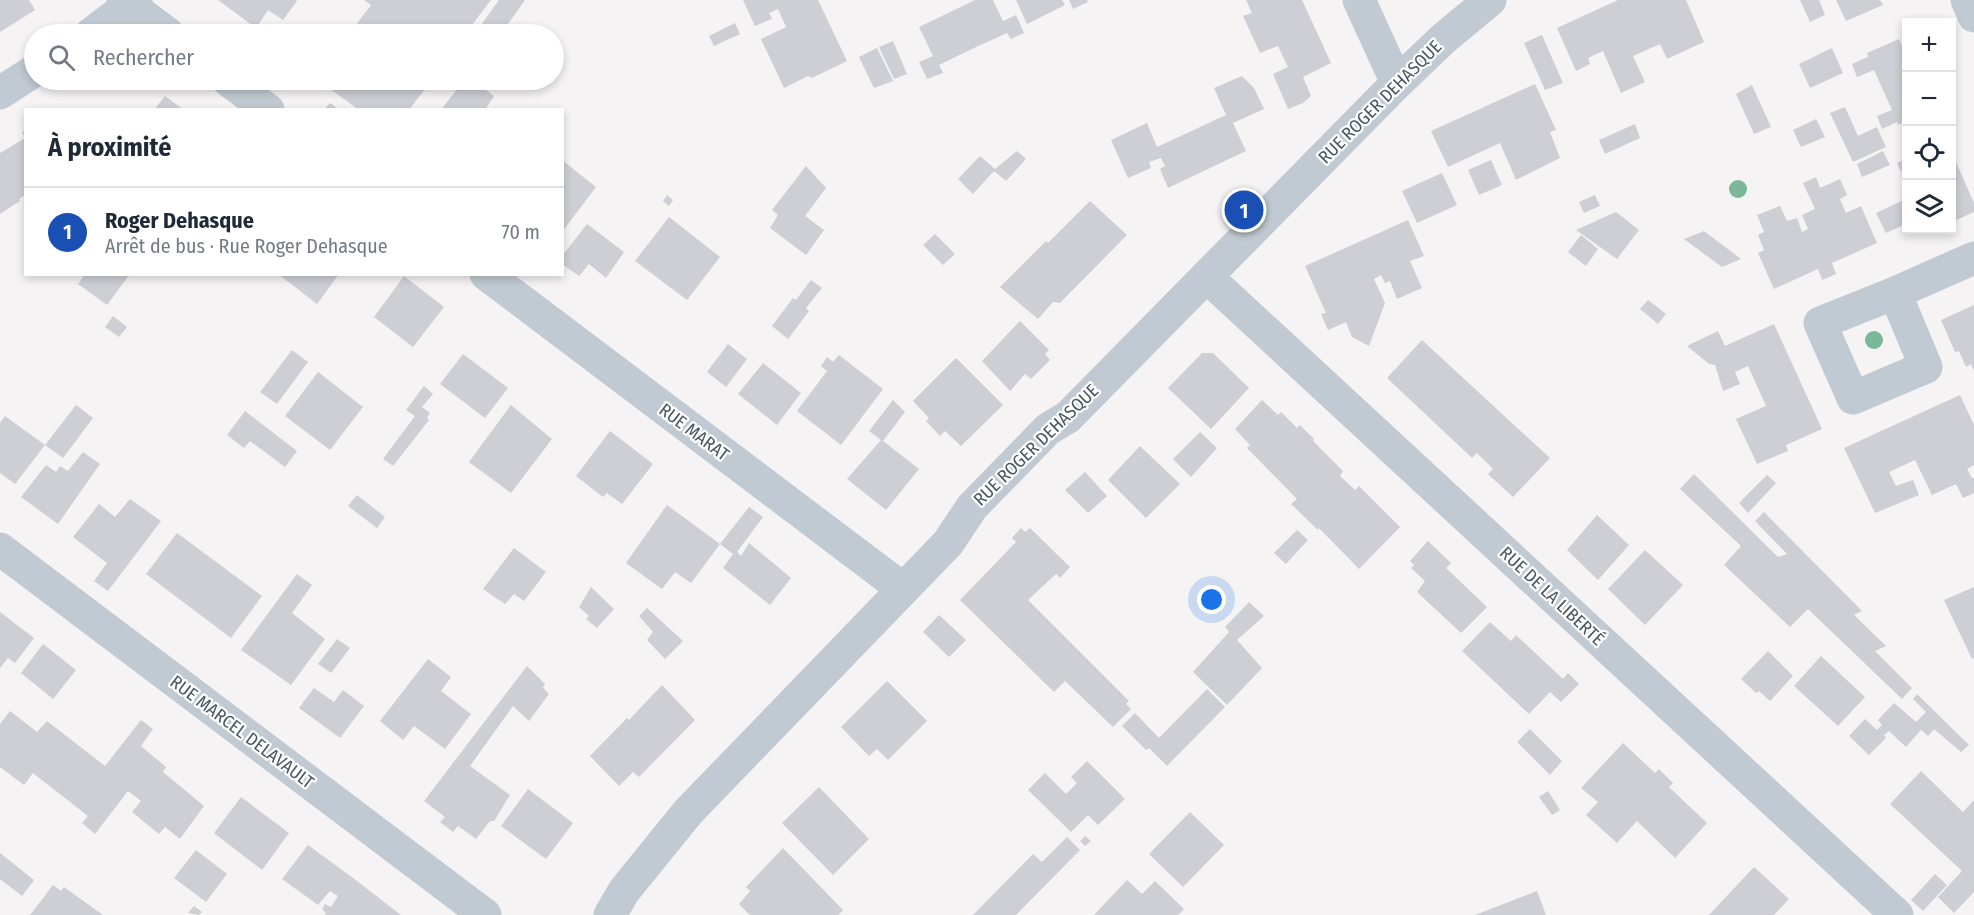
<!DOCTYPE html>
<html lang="fr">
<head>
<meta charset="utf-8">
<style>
	body { margin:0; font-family:"Fira Sans Condensed",sans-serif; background:#f6f6f7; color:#1f2937 }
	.controls { position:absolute; right:18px; top:18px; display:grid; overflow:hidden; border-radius:0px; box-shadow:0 3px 9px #0003 }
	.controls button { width:54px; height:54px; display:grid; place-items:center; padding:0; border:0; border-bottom:2px solid #e0e1e3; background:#fff; color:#1f2937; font:30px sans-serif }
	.you { position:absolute; left:1212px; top:600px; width:21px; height:21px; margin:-15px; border:4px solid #fff; border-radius:50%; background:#1a73e8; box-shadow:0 0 0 9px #1a73e833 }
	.badge { display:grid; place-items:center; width:39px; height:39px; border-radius:50%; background:#1a73e8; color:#fff; font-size:20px; font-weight:700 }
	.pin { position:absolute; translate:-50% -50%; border:3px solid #fff; box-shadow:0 2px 6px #0006 }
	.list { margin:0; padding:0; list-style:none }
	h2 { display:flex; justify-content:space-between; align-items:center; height:78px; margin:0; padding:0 24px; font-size:26px }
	h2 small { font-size:20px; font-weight:400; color:#747a83 }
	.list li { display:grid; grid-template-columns:39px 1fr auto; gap:18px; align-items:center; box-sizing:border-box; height:90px; padding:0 24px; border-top:2px solid #e0e1e3 }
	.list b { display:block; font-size:22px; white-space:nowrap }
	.list p { margin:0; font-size:20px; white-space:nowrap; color:#747a83 }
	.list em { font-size:20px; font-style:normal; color:#747a83 }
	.icon { flex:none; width:33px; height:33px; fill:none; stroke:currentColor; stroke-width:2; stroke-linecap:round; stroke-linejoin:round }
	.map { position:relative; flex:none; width:1974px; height:915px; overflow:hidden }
	.search { position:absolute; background:#fff; box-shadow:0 3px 9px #0003; left:24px; top:24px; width:540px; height:66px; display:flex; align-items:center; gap:15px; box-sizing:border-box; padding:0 21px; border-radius:33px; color:#747a83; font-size:22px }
	.panel { position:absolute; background:#fff; box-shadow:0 3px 9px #0003; left:24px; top:108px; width:540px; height:168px; border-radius:0px }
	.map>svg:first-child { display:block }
	.building { fill:#cdcfd5 }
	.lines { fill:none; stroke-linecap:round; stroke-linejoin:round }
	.street { stroke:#c1cad2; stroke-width:33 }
	.tree { fill:#7bb799 }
	.labels { text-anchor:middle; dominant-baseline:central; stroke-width:4.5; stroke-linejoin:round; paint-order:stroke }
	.street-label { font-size:18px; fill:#4a5661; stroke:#fff }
</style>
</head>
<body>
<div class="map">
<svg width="1974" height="915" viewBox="0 0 1974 915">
	<rect width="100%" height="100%" fill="#f5f3f3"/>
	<path class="building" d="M0,0H29L35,10L0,32Z
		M218,0H296L297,1L283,20L268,10L256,28Z
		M364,0H491L465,34H349L371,5Z
		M499,0H525L501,34H480L476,32Z
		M743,0H818L847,61L812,78L808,76L784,88L761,39L786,27L778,9L769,13L772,19L755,26Z
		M975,0H993L1003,21L1016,15L1024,33L1011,39L1007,33L974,48L939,65L943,73L927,79L919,62L933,56L919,27Z
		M1016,0H1062L1065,5L1027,24Z
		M1069,0H1087L1088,2L1073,9Z
		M1246,0H1302L1331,63L1303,77L1311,96L1303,103L1288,109L1273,74L1288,67L1278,46L1260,53L1243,16L1252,13Z
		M1618,0H1686L1704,42L1667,59L1660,44L1633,56L1645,82L1621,93L1603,51L1588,58L1590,64L1576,71L1557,28Z
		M1800,0H1819L1825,15L1810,22Z
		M1836,0H1880L1883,5L1846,21Z
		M735,23L740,34L714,46L709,36Z
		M1542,35L1563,83L1545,90L1524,43Z
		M1899,39L1906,55V121L1898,125L1897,122L1882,129L1877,116L1892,110L1874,70L1857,77L1852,64L1868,57L1867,53Z
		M893,41L907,74L894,79L879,47Z
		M877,48L893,81L874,88L859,57Z
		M1832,48L1843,73L1810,88L1799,64Z
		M1242,76L1254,88L1264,109L1233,123L1246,151L1168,188L1160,169L1165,166L1161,158L1149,162L1151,168L1128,178L1111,140L1147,123L1157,147L1226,115L1214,88Z
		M318,80H432L409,110H359Z
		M464,80H473L494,96L485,110H441Z
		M1535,84L1556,130L1550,132L1560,158L1516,180L1500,143L1448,167L1431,131Z
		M1752,85L1771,127L1754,134L1736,94Z
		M165,96L184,110H154Z
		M330,103L340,110H324Z
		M1845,107L1858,136L1877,127L1886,147L1853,162L1830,113Z
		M1816,119L1825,137L1801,147L1793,130Z
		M1635,124L1640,138L1605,154L1599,140Z
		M26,130V194L19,199L20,201L0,214V153L25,138L22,132Z
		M1017,151L1026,159L1006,181L994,171L973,194L958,179L980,156L995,169Z
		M1883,151L1890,165L1862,177L1857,164Z
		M1952,153L1974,203V212L1952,222Z
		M1906,159V174L1903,176L1897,163Z
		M562,160L596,187L562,232Z
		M1491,160L1502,185L1479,195L1468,170Z
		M806,166L826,188L805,216L824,230L806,255L770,228L778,215L772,210Z
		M1442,173L1457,205L1417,223L1402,191Z
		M1816,177L1820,188L1840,179L1847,195L1840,199L1846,213L1861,206L1877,243L1832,263L1836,274L1822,280L1818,269L1774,289L1758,253L1764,250L1758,235L1764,232L1757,215L1780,206L1787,221L1797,218L1802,232L1808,229L1802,215L1815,209L1803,183Z
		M667,195L673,200L669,206L663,201Z
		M1595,195L1600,206L1584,213L1579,202Z
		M1906,199V224L1886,233L1876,213Z
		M1090,201L1127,235L1060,303L1053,302L1038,319L1000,287L1046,241L1048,243Z
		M1616,212L1639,230L1617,259L1576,230Z
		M669,217L720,257L687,300L635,261Z
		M1408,220L1424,256L1410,261L1422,288L1397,299L1390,281L1385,283L1381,275L1374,279L1385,303L1369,346L1352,337L1346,322L1328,330L1321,314L1326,313L1305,266Z
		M587,224L624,252L606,278L589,264L579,276L562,264V256Z
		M1704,231L1741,259L1722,267L1684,239Z
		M935,234L955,254L943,265L923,245Z
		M1581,235L1598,249L1586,266L1568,252Z
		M85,274H130L107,305L78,284Z
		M278,274H339L317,304Z
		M404,276L444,307L413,347L374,317Z
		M811,280L822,288L806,308L809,311L788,339L772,326L793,298L796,300Z
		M1648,300L1666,314L1658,324L1640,309Z
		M1974,305V371L1971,364L1966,367L1959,351L1955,352L1941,320Z
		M113,316L127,327L119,337L105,327Z
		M1020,321L1049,350L1045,354L1050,360L1031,379L1025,374L1010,391L982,361Z
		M1774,324L1822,429L1786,445L1788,451L1757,464L1736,419L1766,406L1748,366L1735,372L1740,384L1723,391L1715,365L1709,364L1687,346L1718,331L1725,346Z
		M1422,340L1550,458L1513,497L1488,474L1493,469L1477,453L1472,458L1387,378Z
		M728,344L747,359L726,387L707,372Z
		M292,350L308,362L277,404L260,392Z
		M1202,353H1213L1249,388L1211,429L1168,388Z
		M463,354L508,388L485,418L440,384Z
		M839,355L883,389L841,445L797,411L827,371L821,366L827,357L833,362Z
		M956,358L1003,405L961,446L945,431L940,436L926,421L929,418L913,401Z
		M763,363L801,393L777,425L738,394Z
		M318,372L363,407L330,450L285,416Z
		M424,386L433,394L422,407L430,413L427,418L429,420L393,466L383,459L415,416L406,410Z
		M1960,395L1974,425V465L1967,469L1972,478H1974V493L1963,498L1956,484L1932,495L1915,460L1889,472L1896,486L1913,480L1919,495L1875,513L1844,448Z
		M893,400L905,412L883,441L919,469L886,510L847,479L881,440L869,431Z
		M1262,400L1278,415L1281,412L1297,428L1300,425L1314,439L1313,441L1343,471L1340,476L1355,490L1359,486L1400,527L1359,569L1319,528L1318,530L1291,504L1297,499L1247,448L1250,445L1235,429Z
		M76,405L93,418L63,458L45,445Z
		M511,405L552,439L511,493L469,462Z
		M245,411L297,451L285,467L250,441L244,448L227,435Z
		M5,416L45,445L15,484L0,473V423Z
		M610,431L653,464L622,504L607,493L603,497L576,476Z
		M1200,432L1217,448L1191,477L1173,459Z
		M1140,446L1180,484L1146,518L1108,480Z
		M83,452L100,464L58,524L21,497L46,465L56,472L60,466L68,471Z
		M1085,472L1107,496L1088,513L1065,490Z
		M1694,474L1778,557L1787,554L1755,521L1764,512L1862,611L1854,615L1886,646L1875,651L1912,688L1902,699L1808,609L1790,627L1724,565L1741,546L1680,489Z
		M1767,475L1776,483L1748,513L1739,503Z
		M357,495L385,517L377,528L348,506Z
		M130,499L161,521L108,591L94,581L107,563L73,537L99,504L115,517Z
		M667,505L720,544L749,507L763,517L737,552L741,556L749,543L791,578L770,605L723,568L733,554L720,544L691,583L675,572L662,589L626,563Z
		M1597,515L1629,545L1598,580L1567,550Z
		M1021,528L1025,532L1030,528L1070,567L1060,578L1056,574L1028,600L1129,701L1126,704L1131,709L1113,727L1065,681L1054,692L960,600L1016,542L1012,538Z
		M1297,530L1308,540L1286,564L1274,553Z
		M177,533L262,596L231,638L146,574Z
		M1428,541L1451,563L1446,568L1487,607L1461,633L1417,592L1425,581L1411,568L1414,565L1410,561Z
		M514,548L546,572L524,601L514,594L505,604L483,589Z
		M1645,550L1683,585L1645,625L1608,589Z
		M297,574L312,585L292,613L325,639L291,685L241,650Z
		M591,587L614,609L597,628L586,619L589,616L579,607Z
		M1974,587V658L1972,659L1944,600Z
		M1249,602L1264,616L1237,640L1262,668L1227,705L1193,672L1229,632L1225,627Z
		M647,608L683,641L665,659L647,640L653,632L639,616Z
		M0,612L34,638L15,663L8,658L0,668Z
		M939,615L966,640L949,657L923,632Z
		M1490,622L1511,641L1516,635L1563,679L1568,673L1579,684L1561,702L1550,692L1529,714L1462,651Z
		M337,639L350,648L331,673L318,664Z
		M43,644L76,670L53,699L21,673Z
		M1768,651L1793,676L1770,701L1759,691L1756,693L1741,679Z
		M1821,656L1865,697L1838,726L1794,686Z
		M428,659L451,677L441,691L471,714L445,749L414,726L403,740L380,721Z
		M527,666L545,684L543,688L549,694L529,721L513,706L470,766L510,795L494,821H490L476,839L458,826L453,832L440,822L445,817L424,801Z
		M887,681L927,721L888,760L877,749L869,756L841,727Z
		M662,685L695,720L639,777L633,772L619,786L590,756L627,718L629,720Z
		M314,688L334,702L343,690L364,706L340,738L299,708Z
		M1207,689L1225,707L1167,766L1149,748L1146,750L1122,726L1135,713L1159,738Z
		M1917,694L1969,745L1961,752L1934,729L1928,736L1921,730L1906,747L1889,731L1884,735L1886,738L1869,755L1849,736L1865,719L1877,730L1882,725L1878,720L1894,703L1916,722L1926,712L1913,699Z
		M10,711L37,732L47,721L105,766L141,720L153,729L141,746L166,767L163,772L204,806L180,839L165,827L159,834L132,812L141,801L128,791L95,834L82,823L88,816L33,773L24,785L0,767V724Z
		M1530,729L1562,761L1550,775L1517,742Z
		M1623,743L1655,773L1659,769L1673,783L1669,787L1707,823L1675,858L1637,821L1617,843L1586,815L1598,802L1581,788Z
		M1087,761L1125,799L1098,825L1088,815L1071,832L1028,790L1045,773L1066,794L1077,783L1071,777Z
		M1921,771L1963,812L1974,800V892L1954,913L1938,897L1962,871L1890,804Z
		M819,787L869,839L833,875L782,823Z
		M528,789L573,823L546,859L501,826Z
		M1548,791L1560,810L1552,815L1539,797Z
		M241,797L289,833L262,870L214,833Z
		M1190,812L1224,845L1183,887L1149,854Z
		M1085,836L1091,841L1085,846L1080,841Z
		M1067,837L1080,850L1016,915H973L1033,854L1042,862Z
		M308,845L353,878L401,915H325L326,913L322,909L325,904L331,907L338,896L330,891L318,905L282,879Z
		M783,848L843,910L838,915H750L739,904L750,891L746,887Z
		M196,850L227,874L206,902L174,878Z
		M0,853L34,880L22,896L0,879Z
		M1754,867L1789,899L1774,915H1709Z
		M1935,874L1947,885L1923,911L1911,900Z
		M1127,880L1142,894L1155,881L1184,909L1178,915H1094Z
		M53,885L61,891L64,887L103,915H30Z
		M1537,891L1546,915H1475Z
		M194,906L202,912L199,915L188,913Z"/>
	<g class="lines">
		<path class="street" d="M123,0L168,34
			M1359,0L1397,83
			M1967,0L1974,16
			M91,34L136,0
			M228,80L268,110
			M0,93L34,71
			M486,274L903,589
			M1207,277L1897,915
			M1895,293L1926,367L1853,398L1820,323L1895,293L1974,258
			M0,549L485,915
			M610,915L624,891L688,812L948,543L972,507L1048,429L1068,417L1397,83L1443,39L1490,0"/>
	</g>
	<g class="tree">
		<circle cx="1738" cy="189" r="9"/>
		<circle cx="1874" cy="340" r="9"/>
	</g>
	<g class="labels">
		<g class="street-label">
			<text transform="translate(1380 102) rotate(-45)">RUE ROGER DEHASQUE</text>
			<text transform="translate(694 432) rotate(37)">RUE MARAT</text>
			<text transform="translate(1036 445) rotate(-44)">RUE ROGER DEHASQUE</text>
			<text transform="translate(1552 596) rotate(43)">RUE DE LA LIBERTÉ</text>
			<text transform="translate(242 732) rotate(37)">RUE MARCEL DELAVAULT</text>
		</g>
	</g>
</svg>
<div class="controls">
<button>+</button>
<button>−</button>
<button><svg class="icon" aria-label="locate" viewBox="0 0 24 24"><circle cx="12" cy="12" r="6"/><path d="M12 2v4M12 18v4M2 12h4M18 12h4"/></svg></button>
<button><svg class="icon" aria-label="layers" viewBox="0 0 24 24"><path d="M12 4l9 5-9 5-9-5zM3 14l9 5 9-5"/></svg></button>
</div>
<div class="you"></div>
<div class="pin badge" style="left:1244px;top:210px;background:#1a4fb4">1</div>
<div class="search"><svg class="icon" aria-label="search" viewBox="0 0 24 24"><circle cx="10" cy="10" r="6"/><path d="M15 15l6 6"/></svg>Rechercher</div>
<section class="panel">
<h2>À proximité<small></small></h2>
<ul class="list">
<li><span class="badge" style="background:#1a4fb4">1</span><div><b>Roger Dehasque</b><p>Arrêt de bus · Rue Roger Dehasque</p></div><em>70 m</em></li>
</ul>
</section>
</div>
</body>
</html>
